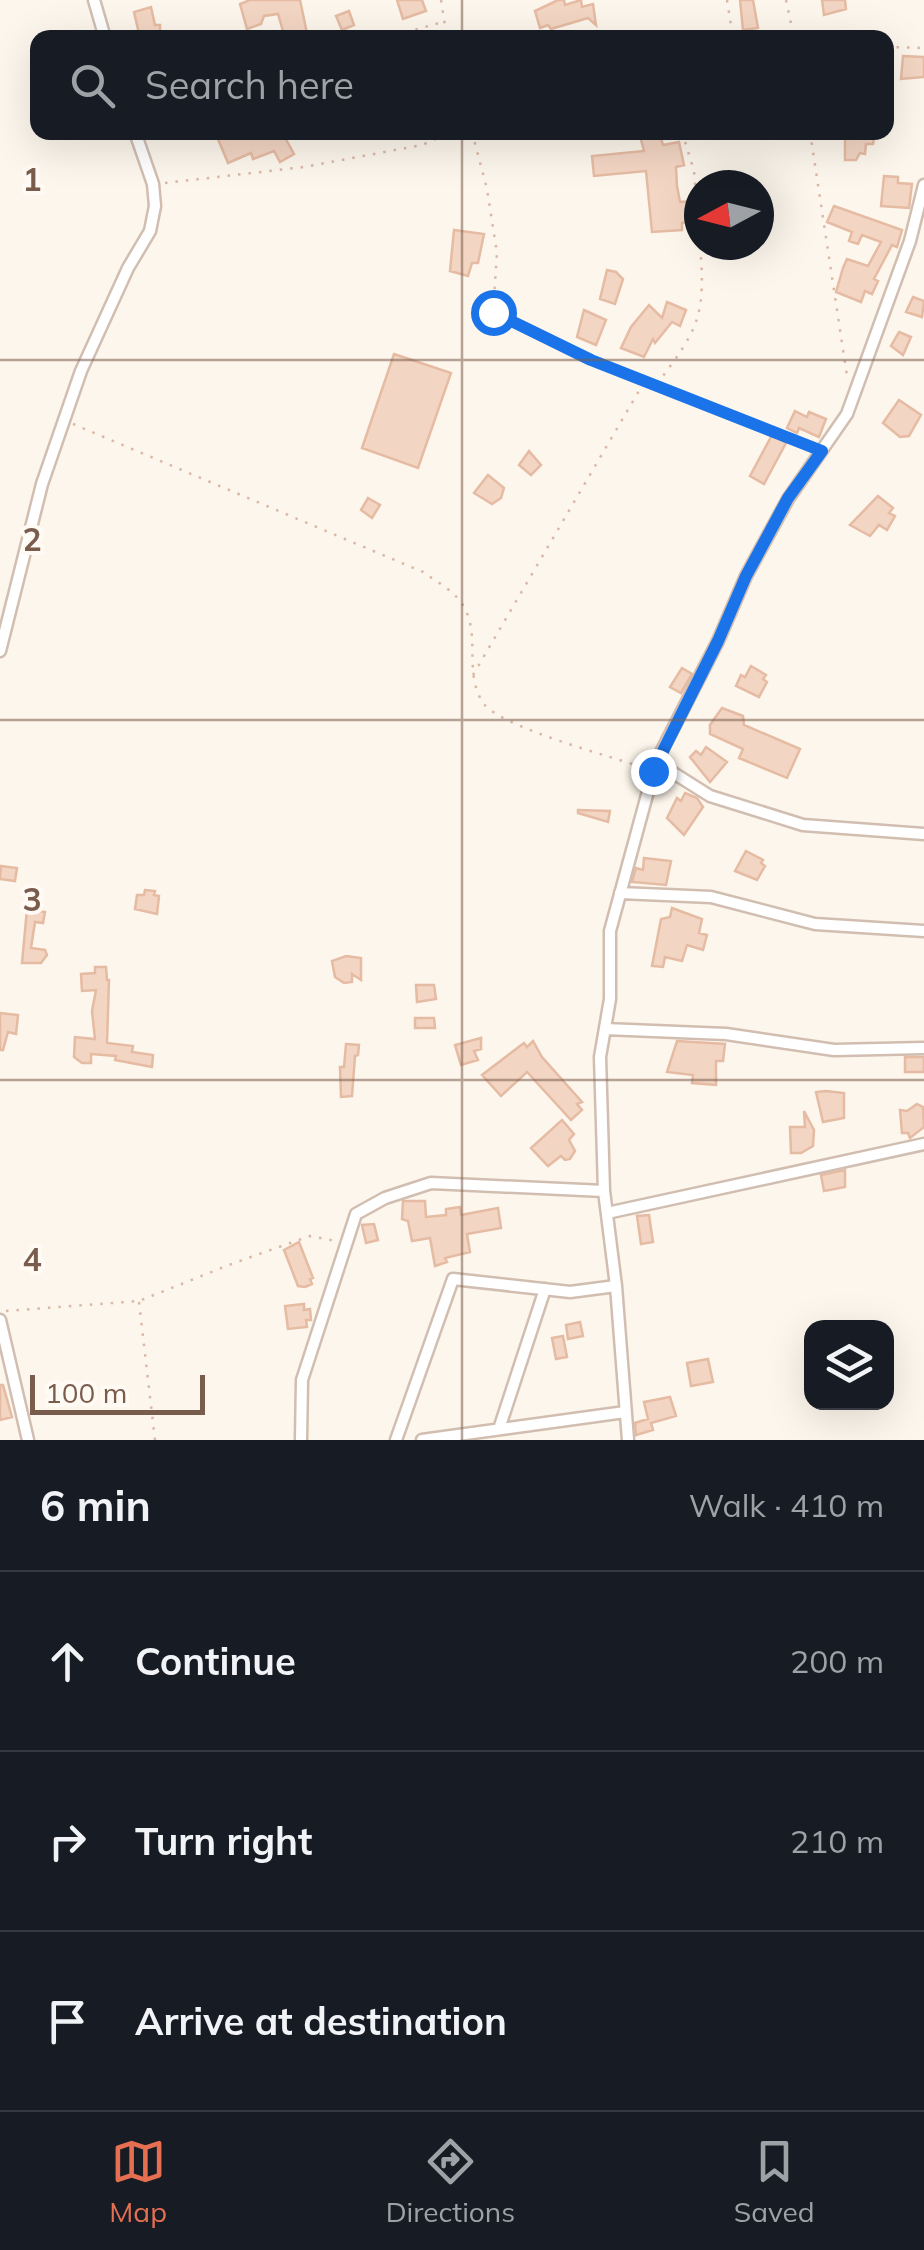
<!DOCTYPE html>
<html lang="en">
<head>
<meta charset="utf-8">
<style>
	body { margin:0; font-family:Mulish,sans-serif; background:#242831; color:#f1f3f6 }
	.controls { position:absolute; right:30px; bottom:30px; display:grid; overflow:hidden; border-radius:20px; box-shadow:0 10px 40px #0002 }
	.controls button { width:90px; height:90px; display:grid; place-items:center; padding:0; border:0; border-bottom:2px solid #363941; background:#171b24; color:#f1f3f6; font:50px sans-serif }
	.compass { position:absolute; left:684px; top:170px; width:90px; height:90px; border-radius:50%; background:#171b24; box-shadow:0 10px 40px #0002; rotate:263deg }
	.scale { position:absolute; left:30px; bottom:25px; width:175px; box-sizing:border-box; padding-left:10px; border:5px solid #7a5c4d; border-top:0; font-size:28px; line-height:35px; white-space:nowrap; color:#7a5c4d; -webkit-text-stroke:8px #fffaf3; paint-order:stroke }
	.stop { position:absolute; width:30px; height:30px; margin:-22px; border:8px solid #1a73e8; border-radius:50%; background:#fff }
	.stop.end { background:#1a73e8; border-color:#fff; box-shadow:0 2px 10px #0008 }
	.list { margin:0; padding:0; list-style:none }
	h2 { display:flex; justify-content:space-between; align-items:center; height:130px; margin:0; padding:0 40px; font-size:42px }
	h2 small { font-size:32px; font-weight:400; color:#9ea1a6 }
	.list li { display:grid; grid-template-columns:65px 1fr auto; gap:30px; align-items:center; box-sizing:border-box; height:180px; padding:0 40px; border-top:2px solid #363941 }
	.list b { display:block; font-size:38px; white-space:nowrap }
	.list em { font-size:32px; font-style:normal; color:#9ea1a6 }
	.icon { flex:none; width:55px; height:55px; fill:none; stroke:currentColor; stroke-width:2; stroke-linecap:round; stroke-linejoin:round }
	.map { position:relative; flex:none; width:924px; height:1440px; overflow:hidden }
	.search { position:absolute; background:#171b24; box-shadow:0 10px 40px #0002; left:30px; right:30px; top:30px; height:110px; display:flex; align-items:center; gap:25px; box-sizing:border-box; padding:0 35px; border-radius:20px; color:#9ea1a6; font-size:38px }
	.sheet { height:670px; background:#171b24 }
	nav { display:flex; justify-content:space-around; align-items:center; box-sizing:border-box; height:140px; border-top:2px solid #363941; background:#171b24; font-size:28px; color:#9ea1a6 }
	nav a { display:grid; justify-items:center; gap:5px }
	nav .on { color:#e76f51 }
	.map>svg:first-child { display:block }
	.building { fill:#f3d5c3; stroke:#e6bba3; stroke-width:2.5 }
	.lines { fill:none; stroke-linecap:round; stroke-linejoin:round }
	.street-casing { stroke:#d1beb0; stroke-width:15 }
	.path { stroke:#d9b8a5; stroke-width:2.5; stroke-dasharray:2.5 8; stroke-linecap:butt }
	.street { stroke:#fff; stroke-width:10 }
	.route { stroke:#1a73e8; stroke-width:12 }
	.grid { fill:none; stroke:#7a5c4d; stroke-width:2.5; stroke-opacity:0.55 }
	.grid-label { font-size:32px; text-anchor:middle; font-weight:bold; fill:#7a5c4d; stroke:#fffaf3; stroke-width:8; stroke-linejoin:round; paint-order:stroke }
</style>
</head>
<body>
<div class="map">
<svg width="924" height="1440" viewBox="0 0 924 1440">
	<rect width="100%" height="100%" fill="#fdf6ec"/>
	<path class="building" d="M250,0H300L308,38H285L278,14L264,16L261,24L247,29L240,4Z
		M397,0H422L426,11L403,19Z
		M558,0H564L565,5L581,0L582,7L593,4L596,25L588,18L551,29L548,25L540,28L535,11Z
		M740,0H753L758,28L743,30Z
		M822,0H845L846,9L824,15Z
		M151,7L155,25H160V38H140L134,12Z
		M349,11L354,25L342,30L336,16Z
		M903,56L924,57V77L901,79Z
		M215,132H270L272,136L282,132L294,154L280,162L274,151L253,159L251,153L228,163Z
		M639,132H659L663,145L679,142L684,165L676,167L677,186L680,202L692,201L694,221L682,223V230L652,232L646,171L594,176L592,156L644,151Z
		M855,132H875L873,144H866L865,154L860,153L856,160H845V136H855Z
		M884,176L898,177V183L912,184L909,208L881,206Z
		M834,206L902,230L897,247L892,245L874,279L878,281L872,294L865,291L861,302L836,292L843,268L847,259L868,266L881,242L862,235L858,244L849,241L852,232L827,222Z
		M454,230L484,234L478,263H472L468,276L450,271Z
		M607,270L616,272L623,279L615,304L600,299Z
		M913,297L924,301L922,317L906,312Z
		M667,302L686,310L680,326L672,322L655,343L653,339L644,357L621,348L631,327L649,305L662,318Z
		M584,310L606,320L596,345L577,337Z
		M899,332L911,337L903,355L891,346Z
		M394,354L451,373L418,468L362,448Z
		M899,400L921,415L909,436L900,437L883,423Z
		M795,411L807,417L809,412L826,419L819,437L799,428L797,433L787,428Z
		M772,435L786,443L764,484L750,476Z
		M529,451L541,465L531,475L519,465Z
		M488,475L504,488L501,498L492,504L474,493Z
		M878,496L893,508L889,513L895,516L887,530L879,525L870,536L850,525Z
		M368,498L380,505L372,518L361,510Z
		M751,666L766,675L763,679L767,682L759,697L736,686L741,675L745,677Z
		M682,668L692,674L681,693L670,687Z
		M722,708L743,716L744,725L800,749L787,778L739,758L743,749L710,734V725Z
		M706,747L727,762L710,782L690,757L696,751L701,755Z
		M685,793L697,798L703,807L684,835L667,818L677,798L681,801Z
		M578,810L610,811L608,822L578,813Z
		M746,851L763,860L761,863L765,866L757,880L735,871Z
		M644,858L671,861L666,885L632,882L636,868L643,870Z
		M1,866L17,868L15,881L0,879Z
		M145,890L155,891L154,895L159,896L157,914L135,909L137,895H144Z
		M672,908L702,919L699,933L707,935L703,950L687,945L682,961L665,957L663,967L652,966L661,919L670,917Z
		M27,909L45,912L43,923L35,922L31,948L45,950L47,955L41,963H22Z
		M346,956L361,958V980L352,974V982L344,983L335,977L332,961Z
		M95,967H106L107,980H109L107,1043L133,1046L132,1052L153,1055L152,1067L115,1060L116,1056L91,1054V1063H82L74,1057L75,1037L95,1039L92,1011L96,990L82,991L81,974L95,973Z
		M416,985H434L436,999L417,1002Z
		M0,1013L18,1015L16,1034L8,1032L3,1050H0Z
		M415,1018H434L435,1028H415Z
		M481,1038V1049L474,1051L478,1060L461,1065L455,1045Z
		M533,1041L542,1057L582,1102L577,1104L582,1110L571,1120L527,1072L501,1096L482,1075L524,1043L527,1047Z
		M677,1041L725,1044L723,1061H716V1085L692,1083L693,1075L667,1072Z
		M346,1044L359,1045L358,1055L355,1056L352,1096L341,1097L340,1067H344Z
		M905,1057H924V1072H905Z
		M826,1091L844,1093V1118L823,1122L816,1092Z
		M917,1104L923,1107L924,1127L910,1138L908,1133H902L900,1110L907,1111Z
		M804,1111L814,1130L813,1146L801,1153H791L790,1127H805Z
		M562,1120L574,1134L569,1140L575,1151L570,1159L565,1160L561,1156L548,1166L531,1148Z
		M845,1170V1187L824,1191L821,1175Z
		M403,1201H425L426,1217L446,1215V1209L460,1207L461,1215L498,1208L501,1228L467,1234L470,1252L445,1258L447,1262L435,1266L430,1238L412,1241L408,1221L402,1219Z
		M649,1215L653,1242L641,1244L637,1216Z
		M374,1224L378,1240L366,1243L362,1225Z
		M299,1242L313,1278L310,1279L312,1284L305,1287L298,1286L284,1250Z
		M304,1304V1310L310,1309L311,1320H306L307,1327L288,1329L285,1306Z
		M580,1322L583,1336L568,1339L566,1325Z
		M563,1336L567,1357L556,1359L552,1338Z
		M708,1359L713,1382L691,1386L687,1363Z
		M0,1385H3L12,1417L0,1420Z
		M670,1397L676,1416L651,1423L653,1430L636,1435L635,1423L648,1419L644,1402Z"/>
	<g class="lines">
		<defs>
			<path id="street" d="M94,0L105,38
				M0,651L42,484L81,371L128,268L150,231L155,206L153,184L135,132
				M656,762L710,796L803,825L924,834
				M620,893L711,897L815,924L924,931
				M605,1029L726,1034L834,1050L924,1048
				M607,1213L924,1144
				M0,1320L28,1440
				M499,1429L545,1289
				M301,1440L302,1380L356,1214L385,1198L431,1183L604,1191
				M396,1440L453,1279L570,1292L616,1286
				M422,1440L625,1412
				M628,1440L616,1286L604,1191L600,1057L610,999V931L656,762L718,641L746,576L788,499L847,414L910,241L924,185"/>
		</defs>
		<use href="#street" class="street-casing"/>
		<path class="path" d="M441,0L447,38
			M727,0L733,38
			M786,0L794,38
			M385,38L443,22
			M581,38L649,33L712,38
			M886,47L924,48
			M472,132L487,189L497,253L493,312L591,360L811,447
			M682,132L694,171L699,234
			M810,132L847,376
			M165,183L304,167L422,145L452,132
			M657,384C699,328 706,316 700,245
			M73,424L423,572C437,582 456,592 464,607C481,637 463,675 484,704C501,727 612,757 642,767
			M473,675L643,384
			M139,1302L155,1440
			M6,1311L139,1301L234,1263L310,1236L336,1241"/>
		<use href="#street" class="street"/>
	</g>
	<g class="lines">
		<path class="route" d="M493,312L591,360L822,451L788,498L746,576L718,641L653,771"/>
	</g>
	<path class="grid" d="M462,0V38M462,132V1440M0,360H924M0,720H924M0,1080H924"/>
	<g class="grid-label">
		<text x="32" y="191">1</text>
		<text x="32" y="551">2</text>
		<text x="32" y="911">3</text>
		<text x="32" y="1271">4</text>
	</g>
</svg>
<div class="controls">
<button><svg class="icon" aria-label="layers" viewBox="0 0 24 24"><path d="M12 4l9 5-9 5-9-5zM3 14l9 5 9-5"/></svg></button>
</div>
<svg class="compass" viewBox="-18 -18 36 36"><path d="M0-13l5 13h-10z" fill="#e53935"/><path d="M0 13l5-13h-10z" fill="#9ea1a6"/></svg>
<div class="scale">100 m</div>
<div class="stop" style="left:493px;top:312px"></div>
<div class="stop end" style="left:653px;top:771px"></div>
<div class="search"><svg class="icon" aria-label="search" viewBox="0 0 24 24"><circle cx="10" cy="10" r="6"/><path d="M15 15l6 6"/></svg>Search here</div>
</div>
<section class="sheet">
<h2>6 min<small>Walk · 410 m</small></h2>
<ul class="list">
<li><svg class="icon" aria-label="ahead" viewBox="0 0 24 24"><path d="M12 20V5M6 11l6-6 6 6"/></svg><div><b>Continue</b></div><em>200 m</em></li>
<li><svg class="icon" aria-label="right" viewBox="0 0 24 24"><path d="M7 20v-9h11M14 6l5 5-5 5"/></svg><div><b>Turn right</b></div><em>210 m</em></li>
<li><svg class="icon" aria-label="arrive" viewBox="0 0 24 24"><path d="M6 21V4h12l-3 4 3 4H6"/></svg><div><b>Arrive at destination</b></div></li>
</ul>
</section>
<nav>
<a class="on"><svg class="icon" aria-label="map" viewBox="0 0 24 24"><path d="M3 6l6-2 6 2 6-2v14l-6 2-6-2-6 2zM9 4v14M15 6v14"/></svg>Map</a>
<a><svg class="icon" aria-label="directions" viewBox="0 0 24 24"><path d="M12 3l9 9-9 9-9-9zM9 14v-3h6M13 9l2 2-2 2"/></svg>Directions</a>
<a><svg class="icon" aria-label="saved" viewBox="0 0 24 24"><path d="M7 4h10v16l-5-4-5 4z"/></svg>Saved</a>
</nav>
</body>
</html>
